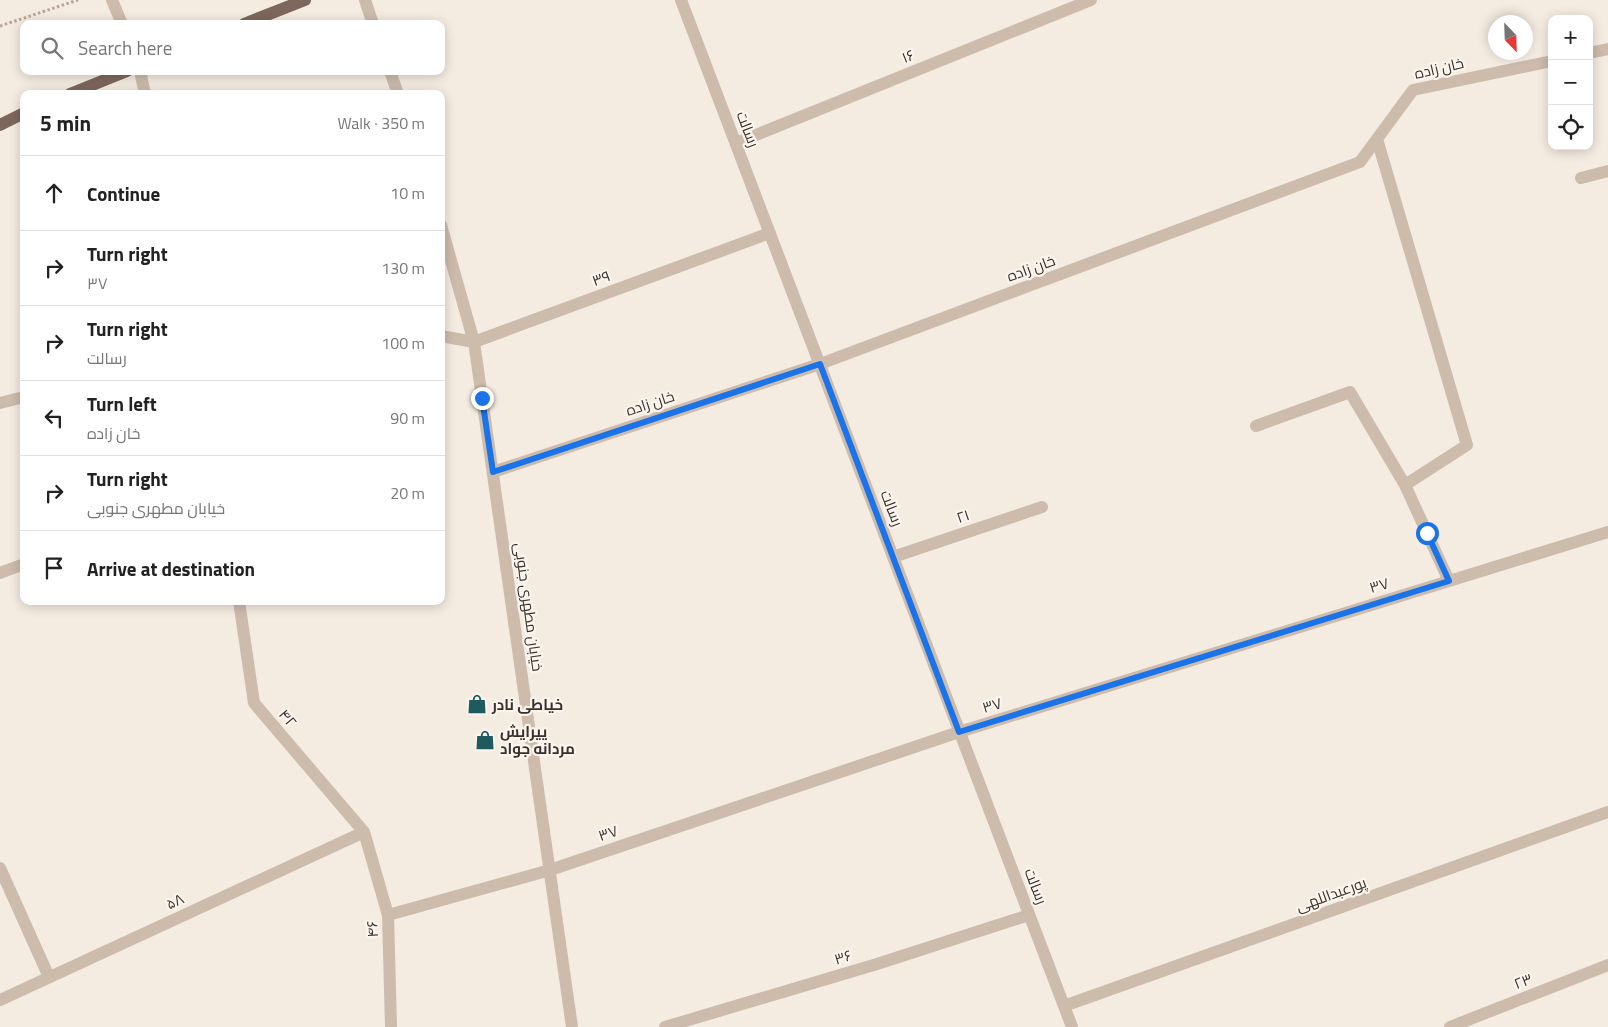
<!DOCTYPE html>
<html lang="en">
<head>
<meta charset="utf-8">
<style>
	body { margin:0; font-family:"Titillium Web",Cairo,sans-serif; background:#f6f6f6; color:#222 }
	.controls { position:absolute; right:15px; top:15px; display:grid; overflow:hidden; border-radius:10px; box-shadow:0 2px 12px #0003 }
	.controls button { width:45px; height:45px; display:grid; place-items:center; padding:0; border:0; border-bottom:1px solid #e0e0e0; background:#fff; color:#222; font:25px sans-serif }
	.compass { position:absolute; left:1488px; top:15px; width:45px; height:45px; border-radius:50%; background:#fff; box-shadow:0 2px 12px #0003; rotate:157deg }
	.stop { position:absolute; width:15px; height:15px; margin:-11px; border:4px solid #1a73e8; border-radius:50%; background:#fff }
	.stop.end { background:#1a73e8; border-color:#fff; box-shadow:0 1px 5px #0008 }
	.list { margin:0; padding:0; list-style:none }
	h2 { display:flex; justify-content:space-between; align-items:center; height:65px; margin:0; padding:0 20px; font-size:21px }
	h2 small { font-size:16px; font-weight:400; color:#767676 }
	.list li { display:grid; grid-template-columns:32px 1fr auto; gap:15px; align-items:center; box-sizing:border-box; height:75px; padding:0 20px; border-top:1px solid #e0e0e0 }
	.list b { display:block; font-size:19px; white-space:nowrap }
	.list p { margin:0; font-size:16px; white-space:nowrap; color:#767676 }
	.list em { font-size:16px; font-style:normal; color:#767676 }
	.icon { flex:none; width:28px; height:28px; fill:none; stroke:currentColor; stroke-width:2; stroke-linecap:round; stroke-linejoin:round }
	.map { position:relative; flex:none; width:1608px; height:1027px; overflow:hidden }
	.search { position:absolute; background:#fff; box-shadow:0 2px 12px #0003; left:20px; top:20px; width:425px; height:55px; display:flex; align-items:center; gap:12px; box-sizing:border-box; padding:0 18px; border-radius:10px; color:#767676; font-size:19px }
	.panel { position:absolute; background:#fff; box-shadow:0 2px 12px #0003; left:20px; top:90px; width:425px; height:515px; border-radius:10px }
	.map>svg:first-child { display:block }
	.lines { fill:none; stroke-linecap:round; stroke-linejoin:round }
	.path { stroke:#b9a596; stroke-width:3; stroke-dasharray:2.5 2.5; stroke-linecap:butt }
	.minor { stroke:#cdbbac; stroke-width:12 }
	.major { stroke:#7d675c; stroke-width:12 }
	.route { stroke:#1a73e8; stroke-width:6 }
	.labels { text-anchor:middle; dominant-baseline:central; stroke-width:4.5; stroke-linejoin:round; paint-order:stroke }
	.street-label { font-size:15px; fill:#3b302b; stroke:#fbf5ee }
	.poi-label { font-size:15px; font-weight:bold; fill:#3b302b; stroke:#fbf5ee; text-anchor:start }
</style>
</head>
<body>
<div class="map">
<svg width="1608" height="1027" viewBox="0 0 1608 1027">
	<rect width="100%" height="100%" fill="#f4ebe1"/>
	<g class="lines">
		<path class="path" d="M0,26L78,0"/>
		<path class="minor" d="M112,0L122,24
			M365,0L373,24
			M681,0L1072,1027
			M1589,53L1608,49
			M140,71L145,94
			M390,71L398,94
			M1377,139L1467,445L1405,485
			M736,143L1091,0
			M1581,178L1608,171
			M441,225L474,342L572,1027
			M441,336L474,342L770,233
			M0,403L24,397
			M1256,426L1350,392L1405,485L1449,581
			M493,472L820,364L1360,162L1413,90L1552,61
			M893,557L1042,507
			M0,573L24,564
			M239,601L254,703L364,832L388,915L391,1027
			M0,868L49,977
			M388,915L550,870L959,732L1608,532
			M0,1000L364,832
			M1064,1006L1608,812
			M665,1027L877,964L1029,915
			M1450,1027L1608,965"/>
		<path class="major" d="M244,24L305,0
			M70,94L127,71
			M0,125L24,113"/>
	</g>
	<g class="lines">
		<path class="route" d="M482,398L493,472L820,364L959,732L1449,581L1427,533"/>
	</g>
	<defs>
		<symbol id="shop-bare" viewBox="-9 -9 18 18"><path d="M-5-2.5h2.3a2.7 3.5 0 0 1 5.4 0H5L5.5 6h-11ZM-1.5-2.5h3a1.5 2.3 0 0 0-3 0Z" fill="#1f5a5e" stroke="#fbf5ee" stroke-width="2.5" paint-order="stroke"/></symbol>
	</defs>
	<g fill-rule="evenodd">
		<use href="#shop-bare" x="463" y="690" width="28" height="28"/>
		<use href="#shop-bare" x="471" y="726" width="28" height="28"/>
	</g>
	<g class="labels">
		<g class="street-label">
			<text transform="translate(908 56) rotate(-22)">۱۶</text>
			<text transform="translate(1439 68) rotate(-13)">خان زاده</text>
			<text transform="translate(748 129) rotate(69)">رسالت</text>
			<text transform="translate(1031 268) rotate(-20)">خان زاده</text>
			<text transform="translate(601 278) rotate(-20)">۳۹</text>
			<text transform="translate(650 403) rotate(-18)">خان زاده</text>
			<text transform="translate(892 508) rotate(69)">رسالت</text>
			<text transform="translate(963 516) rotate(-19)">۲۱</text>
			<text transform="translate(1379 585) rotate(-17)">۳۷</text>
			<text transform="translate(529 607) rotate(82)">خیابان مطهری جنوبی</text>
			<text transform="translate(992 705) rotate(-17)">۳۷</text>
			<text transform="translate(288 718) rotate(50)">۴۲</text>
			<text transform="translate(608 833) rotate(-19)">۳۷</text>
			<text transform="translate(1036 886) rotate(69)">رسالت</text>
			<text transform="translate(1331 894) rotate(-20)">پورعبداللهی</text>
			<text transform="translate(175 901) rotate(-25)">۵۸</text>
			<text transform="translate(372 929) rotate(-93)">۴۶</text>
			<text transform="translate(843 957) rotate(-17)">۳۶</text>
			<text transform="translate(1523 981) rotate(-21)">۲۳</text>
		</g>
		<g class="poi-label">
			<text x="492" y="704">خیاطی نادر</text>
			<text x="500" y="731">پیرایش<tspan x="500" dy="17">مردانه جواد</tspan></text>
		</g>
	</g>
</svg>
<div class="controls">
<button>+</button>
<button>−</button>
<button><svg class="icon" aria-label="locate" viewBox="0 0 24 24"><circle cx="12" cy="12" r="6"/><path d="M12 2v4M12 18v4M2 12h4M18 12h4"/></svg></button>
</div>
<svg class="compass" viewBox="-18 -18 36 36"><path d="M0-13l5 13h-10z" fill="#e53935"/><path d="M0 13l5-13h-10z" fill="#767676"/></svg>
<div class="stop" style="left:1427px;top:533px"></div>
<div class="stop end" style="left:482px;top:398px"></div>
<div class="search"><svg class="icon" aria-label="search" viewBox="0 0 24 24"><circle cx="10" cy="10" r="6"/><path d="M15 15l6 6"/></svg>Search here</div>
<section class="panel">
<h2>5 min<small>Walk · 350 m</small></h2>
<ul class="list">
<li><svg class="icon" aria-label="ahead" viewBox="0 0 24 24"><path d="M12 20V5M6 11l6-6 6 6"/></svg><div><b>Continue</b></div><em>10 m</em></li>
<li><svg class="icon" aria-label="right" viewBox="0 0 24 24"><path d="M7 20v-9h11M14 6l5 5-5 5"/></svg><div><b>Turn right</b><p>۳۷</p></div><em>130 m</em></li>
<li><svg class="icon" aria-label="right" viewBox="0 0 24 24"><path d="M7 20v-9h11M14 6l5 5-5 5"/></svg><div><b>Turn right</b><p>رسالت</p></div><em>100 m</em></li>
<li><svg class="icon" aria-label="left" viewBox="0 0 24 24"><path d="M17 20v-9H6M10 6l-5 5 5 5"/></svg><div><b>Turn left</b><p>خان زاده</p></div><em>90 m</em></li>
<li><svg class="icon" aria-label="right" viewBox="0 0 24 24"><path d="M7 20v-9h11M14 6l5 5-5 5"/></svg><div><b>Turn right</b><p>خیابان مطهری جنوبی</p></div><em>20 m</em></li>
<li><svg class="icon" aria-label="arrive" viewBox="0 0 24 24"><path d="M6 21V4h12l-3 4 3 4H6"/></svg><div><b>Arrive at destination</b></div></li>
</ul>
</section>
</div>
</body>
</html>
